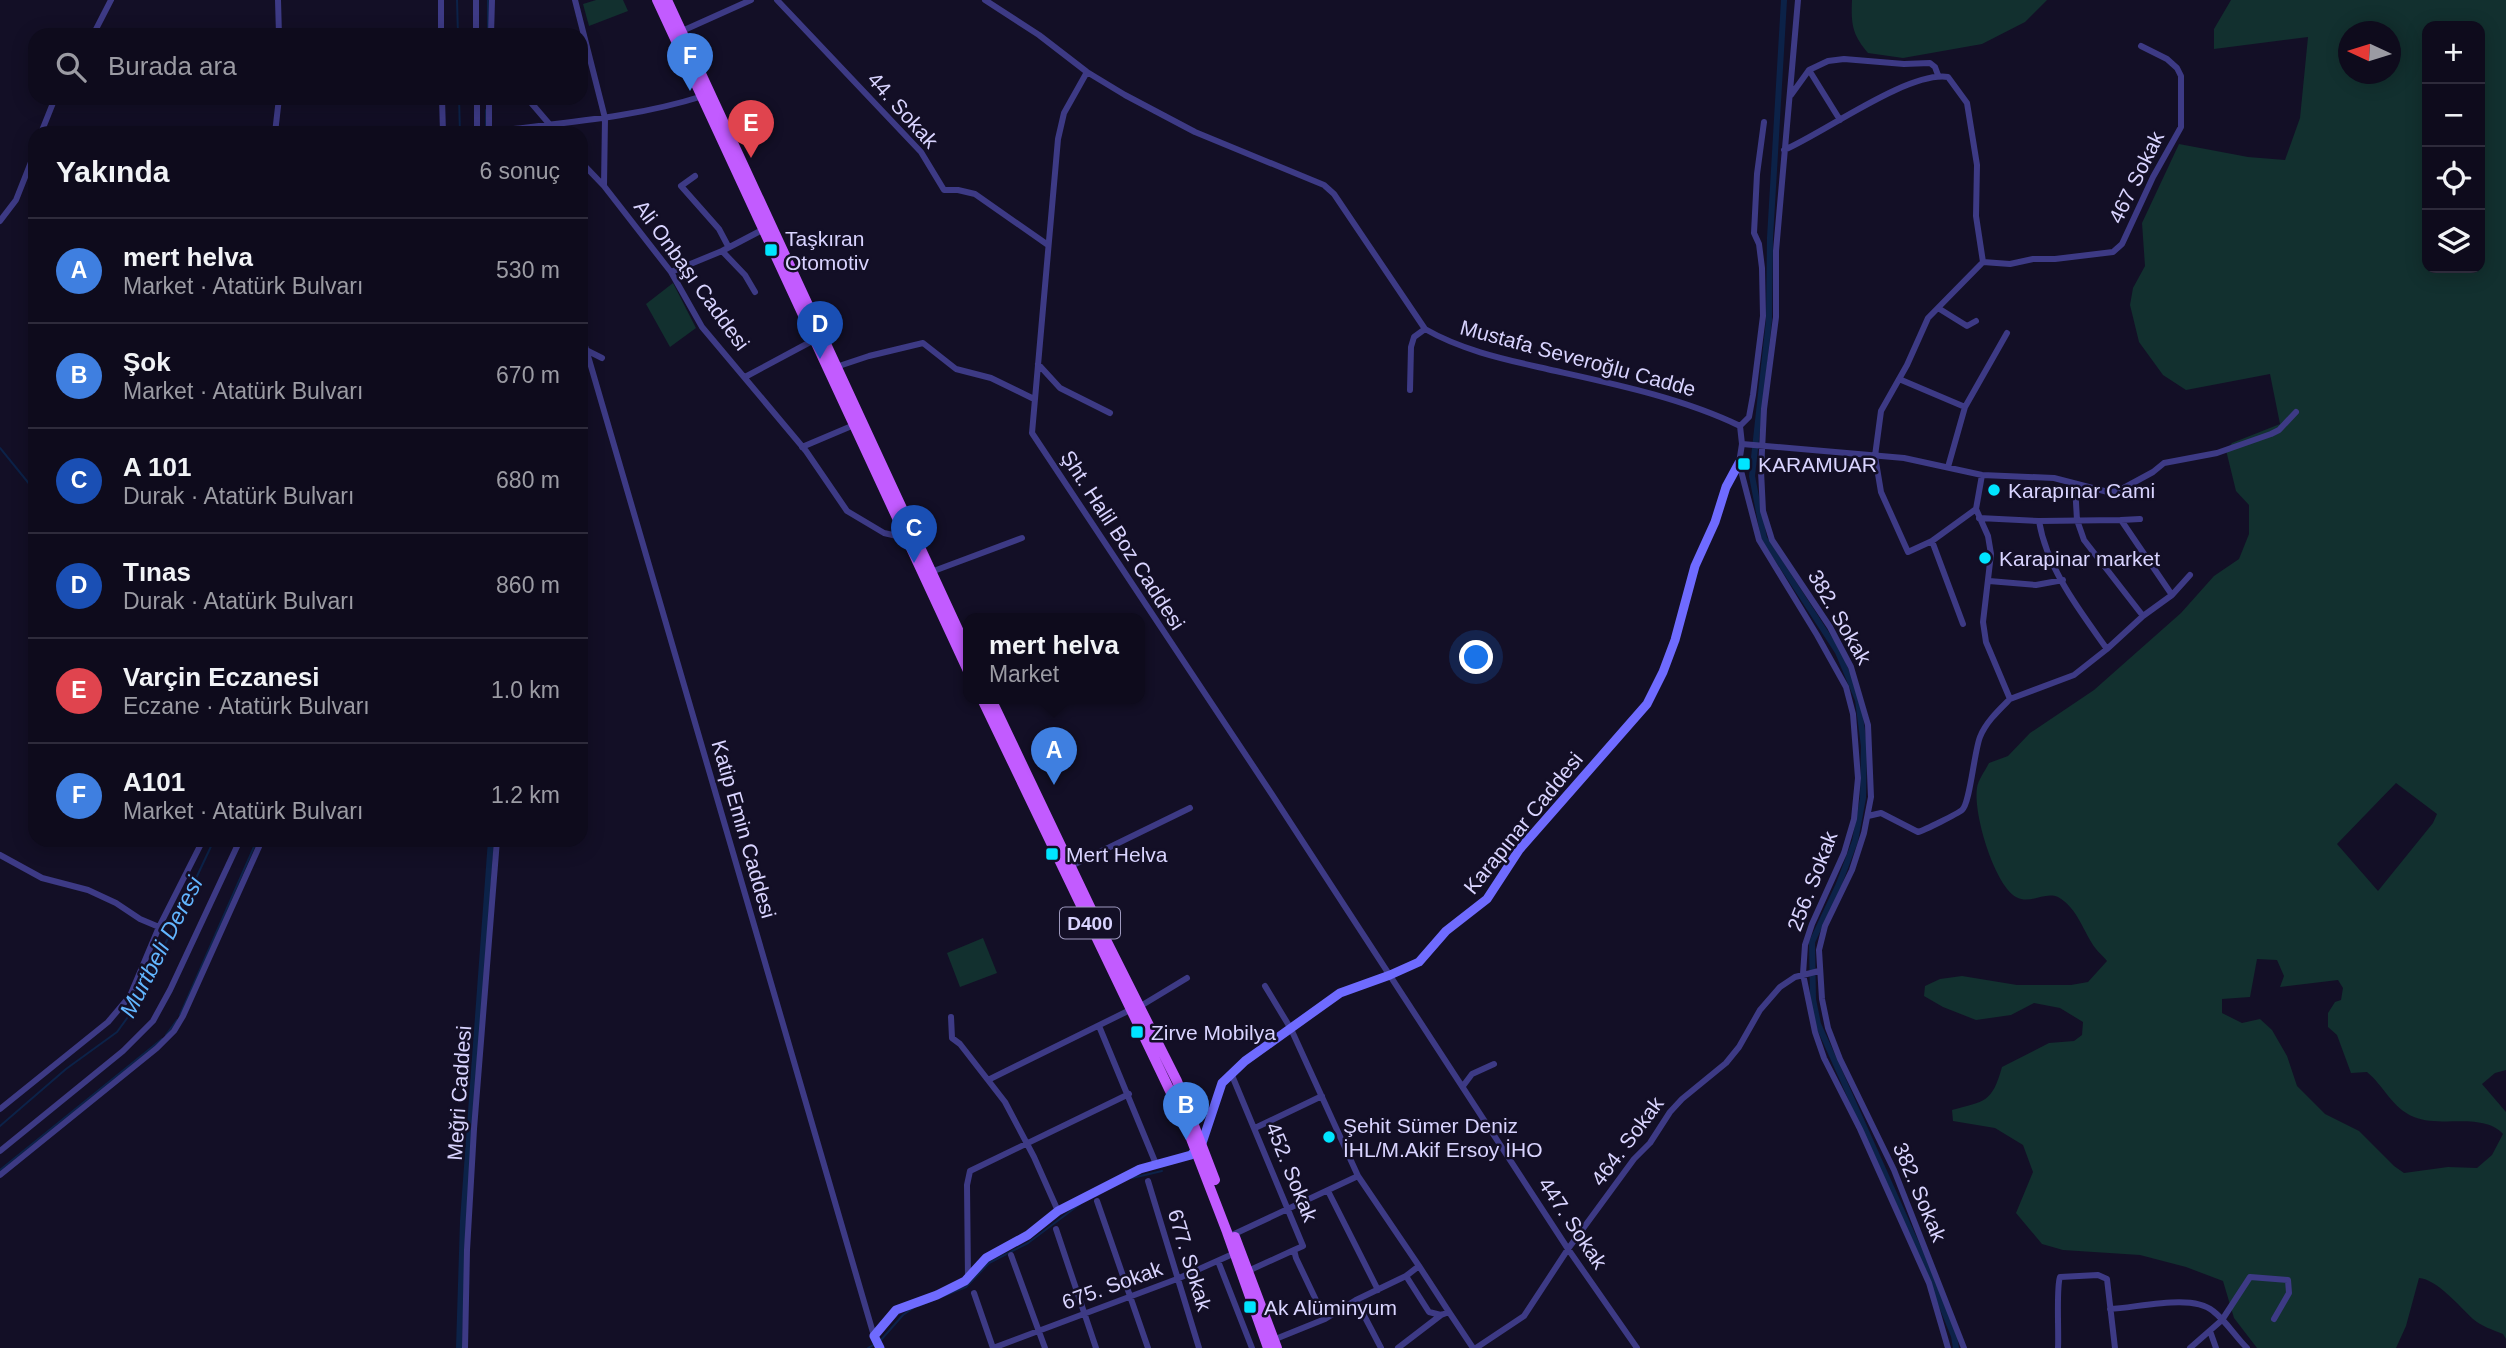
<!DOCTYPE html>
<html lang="tr">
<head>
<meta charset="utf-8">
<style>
	body { margin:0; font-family:Helvetica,sans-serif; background:#171425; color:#f1f3f6 }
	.controls { position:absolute; right:21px; top:21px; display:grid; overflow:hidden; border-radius:14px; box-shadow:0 4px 18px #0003 }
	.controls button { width:63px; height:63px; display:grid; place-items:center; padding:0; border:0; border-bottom:2px solid #2e2b3b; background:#0e0b1c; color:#f1f3f6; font:35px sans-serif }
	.compass { position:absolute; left:2338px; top:21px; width:63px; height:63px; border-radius:50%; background:#0e0b1c; box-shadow:0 4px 18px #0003; rotate:274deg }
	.you { position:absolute; left:1477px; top:658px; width:24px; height:24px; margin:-18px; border:5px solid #fff; border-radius:50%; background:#1a73e8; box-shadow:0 0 0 10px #1a73e833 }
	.badge { display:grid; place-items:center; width:46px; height:46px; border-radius:50%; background:#ea580c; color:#fff; font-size:23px; font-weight:700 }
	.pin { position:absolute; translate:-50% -58px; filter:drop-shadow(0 2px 4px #0008) }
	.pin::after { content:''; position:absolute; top:37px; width:24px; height:21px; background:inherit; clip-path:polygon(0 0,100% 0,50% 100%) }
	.popup { position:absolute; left:963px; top:613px; width:182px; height:91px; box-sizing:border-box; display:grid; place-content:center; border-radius:14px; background:#0e0b1c; filter:drop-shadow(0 2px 5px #0005); font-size:23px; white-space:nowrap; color:#9b9ba3 }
	.popup b { font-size:26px; color:#f1f3f6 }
	.popup::after { content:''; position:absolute; left:50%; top:100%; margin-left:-14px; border:14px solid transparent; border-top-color:#0e0b1c }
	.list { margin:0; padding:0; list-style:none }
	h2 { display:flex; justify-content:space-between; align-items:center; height:91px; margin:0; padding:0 28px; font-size:30px }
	h2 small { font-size:23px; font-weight:400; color:#9b9ba3 }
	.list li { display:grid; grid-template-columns:46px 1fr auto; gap:21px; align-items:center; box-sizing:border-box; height:105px; padding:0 28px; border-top:2px solid #2e2b3b }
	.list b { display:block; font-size:26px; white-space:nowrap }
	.list p { margin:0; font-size:23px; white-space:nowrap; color:#9b9ba3 }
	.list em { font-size:23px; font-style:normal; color:#9b9ba3 }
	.icon { flex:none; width:38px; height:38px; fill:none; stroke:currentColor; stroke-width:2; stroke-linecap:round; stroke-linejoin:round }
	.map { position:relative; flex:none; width:2506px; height:1348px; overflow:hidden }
	.search { position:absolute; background:#0e0b1c; box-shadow:0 4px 18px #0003; left:28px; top:28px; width:560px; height:77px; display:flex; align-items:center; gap:18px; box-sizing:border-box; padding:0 24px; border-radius:21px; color:#9b9ba3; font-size:26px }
	.panel { position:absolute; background:#0e0b1c; box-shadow:0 4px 18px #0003; left:28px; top:126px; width:560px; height:721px; border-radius:21px }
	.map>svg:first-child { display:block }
	.green { fill:#12302f; fill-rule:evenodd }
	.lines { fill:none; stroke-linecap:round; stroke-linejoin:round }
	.stream { stroke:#0c2248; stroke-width:2 }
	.canal { stroke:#0c2248; stroke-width:6 }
	.street { stroke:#3d3a85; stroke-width:6 }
	.secondary { stroke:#6f6bff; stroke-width:9 }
	.primary { stroke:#c25bff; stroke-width:10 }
	.poi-dot { fill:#00e5ff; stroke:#130f26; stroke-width:2.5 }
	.labels { text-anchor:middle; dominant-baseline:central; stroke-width:5; stroke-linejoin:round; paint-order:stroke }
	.shield { fill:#130f26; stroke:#9e99be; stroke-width:2 }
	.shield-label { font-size:19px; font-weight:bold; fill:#d9d4ff }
	.street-label { font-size:21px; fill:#d9d4ff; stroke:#130f26 }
	.poi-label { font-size:21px; fill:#d9d4ff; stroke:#130f26; text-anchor:start }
	.water-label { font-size:23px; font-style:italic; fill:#62b6ff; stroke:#130f26 }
</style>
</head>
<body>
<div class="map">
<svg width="2506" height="1348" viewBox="0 0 2506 1348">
	<rect width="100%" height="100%" fill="#130f26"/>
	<path class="green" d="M596,0H623L628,11L589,26L583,4Z
		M1852,0H2047L2025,22L1982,44L1903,58L1868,53C1852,34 1851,24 1852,0Z
		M2231,0H2506V1070L2495,1073L2482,1084L2506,1112V1339L2503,1334C2493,1330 2481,1326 2473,1319C2460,1307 2437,1279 2419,1278L2406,1326L2396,1348H2257L2234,1318L2223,1281L2186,1267L2140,1255L2063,1250L2042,1244L2016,1213L2033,1172L2023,1145L1995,1128L1953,1121L1952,1110C1985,1101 1992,1103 2002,1067L2049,1043L2074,1041L2082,1035L2083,1022L2060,1008L2034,1003L2011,1015L1976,1020L1943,1007L1924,996L1925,986L1940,979L1962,976L2017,985H2071L2088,982L2107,961C2104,957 2099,953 2096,949C2083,932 2078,908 2058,897C2044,891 2031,905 2016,897C1994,884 1973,813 1977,788C1978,780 1985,771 1989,763L2008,756L2030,733L2094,690L2181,613L2214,576L2239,559L2249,534V505L2236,491L2226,450L2232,443L2280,424L2270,374L2186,390L2163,375L2139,342L2130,305L2133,288L2145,266L2142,223L2179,144L2248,157L2285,160L2300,118L2308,37L2214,49V29ZM2427,26H2480V268H2427ZM2348,32H2390V74H2348ZM2396,783L2437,814L2433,823L2378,891L2337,844ZM2257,959L2277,960L2284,976L2280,987L2338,980L2343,988L2341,1000L2335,1002L2328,1013V1027L2337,1035L2351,1073L2367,1072C2384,1086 2392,1108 2414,1117C2440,1128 2483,1112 2503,1134L2492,1155L2477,1168L2448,1167L2404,1173L2394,1166L2359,1131L2325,1114L2297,1086L2287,1056L2272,1030L2260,1019L2242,1023L2222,1013V999L2250,997Z
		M673,283L696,328L670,347L646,304Z
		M983,938L997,973L960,987L947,953Z"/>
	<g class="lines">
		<path class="stream" d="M457,0L458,35
			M488,35V0
			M459,98L460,133
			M486,128V110
			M0,448L35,491
			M180,1015L257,840
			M166,1035L177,1020
			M0,1126L66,1069L117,1032L136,1006L214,840
			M0,1170L162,1039
			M1132,1178L1162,1171
			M918,1306L966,1287L989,1263L1028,1243L1080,1204
			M880,1341L903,1315L913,1308
			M868,1348L875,1344"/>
		<path class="canal" d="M1784,0L1770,238L1769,320L1752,476L1764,538L1838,652L1858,700L1864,746L1863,798L1855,841L1839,884L1812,942L1813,999L1818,1024L1920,1252L1954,1336L1956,1348
			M459,1348L463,1221L491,840"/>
		<path class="street" d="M278,0L279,35
			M476,0V35
			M575,0L605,118L604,186L671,272L702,327L806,451L847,511L884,533L897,536L907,533
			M777,0L921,152L944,190H958L975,194L1048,245
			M985,0L1039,35L1087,72L1125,95L1195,132L1324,185L1334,194L1425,329C1463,351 1508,360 1551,370C1614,384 1682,398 1740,426
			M1798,0L1776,251V317L1764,409L1761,471L1763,511L1772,540L1830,627L1851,667L1868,725L1871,797L1864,833L1852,870L1825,926L1819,950L1822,999L1828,1028L1840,1059L1894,1170L1964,1348
			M682,31L751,0
			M93,35L111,0
			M441,35V0
			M491,35L492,0
			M1809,70L1840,120
			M1087,72L1064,113L1058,139L1032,433L1271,793L1568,1249L1637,1348
			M1791,95L1809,70L1828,61L1844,59L1904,64L1930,63L1935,67L1938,75
			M442,98L443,133
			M477,98V133
			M527,98L557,133
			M41,133L55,98
			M275,133L279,98
			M481,133C555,123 631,119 703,96
			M489,133V98
			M1784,150C1824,133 1908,71 1948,77L1967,103L1977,165L1976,216L1983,262
			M581,162L604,186
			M695,176L681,186L719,229L728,246
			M0,221L16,200L35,152
			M722,251L745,275L755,292
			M671,272L722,251L764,229
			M1938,308L1967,326L1976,321
			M581,332L874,1336
			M581,355L586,350L602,358
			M1038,364L1060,388L1110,413
			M836,367L869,356L923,343L956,369L991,378L1034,399
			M745,377L814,340
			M1899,379L1965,407
			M1410,390L1411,347L1414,337L1425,329
			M1740,426L1742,444L1739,463L1759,540L1817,635L1846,687L1853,714L1858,778L1854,819L1844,853L1812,924L1805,945L1803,974L1815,1032L1824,1058L1860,1129L1929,1283L1948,1348
			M1740,426L1749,417L1753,395L1763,316L1762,268L1759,244L1754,233L1757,174L1764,122
			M1742,444L1904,458L1982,475L2054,478L2108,492L2118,491L2153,472L2164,463L2217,453L2271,434L2279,430L2296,412
			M802,447L854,425
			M1948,467L1965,407L2007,333
			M2075,485L2077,520L2084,540L2143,616L2172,595L2190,575
			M1976,509L1932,541L1908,552L1881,492L1875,456L1881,411L1907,365L1928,318L1983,262L2010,264L2033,259H2055L2113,252L2122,244L2153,177L2181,127V76L2177,68L2167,59L2141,46
			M1979,518L2039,521L2121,520L2172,595
			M2121,520L2140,519
			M2039,521C2047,569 2080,611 2107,649
			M1932,541L1963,624
			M931,572L1022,538
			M1989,581L2036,585L2063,580
			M2010,699L2074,675L2107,649L2143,616
			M1868,816L1881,813L1918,832C1925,830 1957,814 1962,810C1970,804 1974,752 1980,737C1986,722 1999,710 2010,699L1986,642L1983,622L1991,554L1988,536L1976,509L1982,475
			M0,855L42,878L88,890L116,903L140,919L159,927
			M1071,866L1190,808
			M1265,986L1291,1029L1358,1176L1419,1266L1406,1276L1429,1312L1441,1315L1449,1312L1473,1348
			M1139,1007L1187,978
			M951,1017L952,1038L960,1044L1005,1102L1034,1157L1058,1211
			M1099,1026L1156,1164
			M1231,1073L1303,1246L1294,1250L1296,1258L1325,1319
			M988,1080L1132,1009
			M1463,1086L1472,1074L1494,1064
			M0,1109L108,1022L130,996L159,927L203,840
			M1187,1117L1212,1110
			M1255,1128L1322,1096
			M0,1151L123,1051L153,1021L170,990L240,840
			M0,1175L157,1048L174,1031L183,1016L262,840
			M1148,1181L1199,1348
			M1328,1191L1378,1290
			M1097,1201L1148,1348
			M1056,1229L1096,1348
			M1230,1236L1358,1176
			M1011,1255L1045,1348
			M1218,1261L1252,1348
			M1419,1266L1449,1312
			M1248,1271L1294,1250
			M968,1278L967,1185L970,1171L1129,1094
			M974,1293L993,1348
			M1356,1300L1381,1348
			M2110,1309C2137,1308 2192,1293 2213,1311C2226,1321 2235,1336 2247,1348
			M2210,1331L2216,1348
			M1273,1340L1325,1319L1356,1300L1406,1276
			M465,1348L467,1250L474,1129L497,840
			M993,1348L1177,1279L1235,1253
			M1398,1348L1441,1315
			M1476,1348L1524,1316L1568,1249L1634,1159L1650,1143L1670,1112L1682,1099L1726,1063L1739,1047L1760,1010L1780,987L1795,977L1819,971
			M2058,1348C2059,1332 2056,1288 2060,1277L2098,1275L2107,1279L2115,1348
			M2190,1348L2222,1320L2250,1277L2288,1280L2289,1293L2274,1319"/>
		<path class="secondary" d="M880,1348L874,1336L896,1310L937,1295L965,1281L986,1258L1028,1235L1058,1211L1140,1169L1191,1155L1202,1143L1222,1083L1245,1061L1340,993L1390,975L1419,962L1446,931L1487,899L1519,850L1647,704L1663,672L1675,640L1695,566L1715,522L1726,487L1739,463"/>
		<path class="primary" d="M657,0L968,671
			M667,0L968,651
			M982,699L1183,1118L1227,1232L1268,1348
			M991,699L1101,930L1177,1081L1215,1180
			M1235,1237L1277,1348"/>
	</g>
	<g class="poi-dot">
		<rect x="764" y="243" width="14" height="14" rx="3.5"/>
		<rect x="1737" y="457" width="14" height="14" rx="3.5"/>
		<circle cx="1994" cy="490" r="7"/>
		<circle cx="1985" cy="558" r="7"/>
		<rect x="1045" y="847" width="14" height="14" rx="3.5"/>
		<rect x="1130" y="1025" width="14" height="14" rx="3.5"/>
		<circle cx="1329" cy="1137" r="7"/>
		<rect x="1243" y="1300" width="14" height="14" rx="3.5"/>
	</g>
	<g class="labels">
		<rect class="shield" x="1060" y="907.5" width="60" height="31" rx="5"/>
		<g class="shield-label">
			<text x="1090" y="923">D400</text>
		</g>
		<g class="street-label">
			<text transform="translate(903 110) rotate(48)">44. Sokak</text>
			<text transform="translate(2136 177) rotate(-64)">467 Sokak</text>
			<text transform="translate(692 275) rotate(54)">Ali Onbaşı Caddesi</text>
			<text transform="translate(1578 358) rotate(15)">Mustafa Severoğlu Cadde</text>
			<text transform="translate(1123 540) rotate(57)">Şht. Halil Boz Caddesi</text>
			<text transform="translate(1840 617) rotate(60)">382. Sokak</text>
			<text transform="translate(1523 823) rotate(-51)">Karapınar Caddesi</text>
			<text transform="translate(744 829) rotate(74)">Katip Emin Caddesi</text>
			<text transform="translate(1812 881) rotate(-69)">256. Sokak</text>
			<text transform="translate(459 1093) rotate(-86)">Meğri Caddesi</text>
			<text transform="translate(1627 1141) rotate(-53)">464. Sokak</text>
			<text transform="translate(1292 1172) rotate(68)">452. Sokak</text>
			<text transform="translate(1920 1192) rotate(67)">382. Sokak</text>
			<text transform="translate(1573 1223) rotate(56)">447. Sokak</text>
			<text transform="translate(1190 1260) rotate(73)">677. Sokak</text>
			<text transform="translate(1112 1285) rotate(-20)">675. Sokak</text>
		</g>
		<g class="poi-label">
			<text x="785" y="238">Taşkıran<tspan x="785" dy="24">Otomotiv</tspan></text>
			<text x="1758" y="464">KARAMUAR</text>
			<text x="2008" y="490">Karapınar Cami</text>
			<text x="1999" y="558">Karapinar market</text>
			<text x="1066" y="854">Mert Helva</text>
			<text x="1151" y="1032">Zirve Mobilya</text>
			<text x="1343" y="1125">Şehit Sümer Deniz<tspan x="1343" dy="24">İHL/M.Akif Ersoy İHO</tspan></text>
			<text x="1264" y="1307">Ak Alüminyum</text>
		</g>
		<g class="water-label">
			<text transform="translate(161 947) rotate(-63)">Murtbeli Deresi</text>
		</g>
	</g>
</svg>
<div class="controls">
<button>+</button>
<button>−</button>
<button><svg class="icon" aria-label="locate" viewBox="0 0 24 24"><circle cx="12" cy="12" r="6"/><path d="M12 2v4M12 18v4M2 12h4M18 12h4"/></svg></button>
<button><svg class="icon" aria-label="layers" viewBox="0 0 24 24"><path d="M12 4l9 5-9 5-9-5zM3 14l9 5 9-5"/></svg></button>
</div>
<svg class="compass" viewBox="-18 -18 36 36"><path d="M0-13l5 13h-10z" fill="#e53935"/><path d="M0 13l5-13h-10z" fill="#9b9ba3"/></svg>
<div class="you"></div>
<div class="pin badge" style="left:1054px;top:785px;background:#3f7fe0">A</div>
<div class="popup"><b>mert helva</b>Market</div>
<div class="pin badge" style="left:1186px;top:1140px;background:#3f7fe0">B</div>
<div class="pin badge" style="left:914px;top:563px;background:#1a4fb4">C</div>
<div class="pin badge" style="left:820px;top:359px;background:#1a4fb4">D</div>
<div class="pin badge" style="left:751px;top:158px;background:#e0444e">E</div>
<div class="pin badge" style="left:690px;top:91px;background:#3f7fe0">F</div>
<div class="search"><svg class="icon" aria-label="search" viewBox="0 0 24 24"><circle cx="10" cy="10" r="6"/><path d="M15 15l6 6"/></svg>Burada ara</div>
<section class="panel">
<h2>Yakında<small>6 sonuç</small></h2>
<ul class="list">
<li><span class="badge" style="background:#3f7fe0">A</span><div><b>mert helva</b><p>Market · Atatürk Bulvarı</p></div><em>530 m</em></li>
<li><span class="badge" style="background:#3f7fe0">B</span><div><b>Şok</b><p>Market · Atatürk Bulvarı</p></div><em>670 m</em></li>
<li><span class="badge" style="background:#1a4fb4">C</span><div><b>A 101</b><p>Durak · Atatürk Bulvarı</p></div><em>680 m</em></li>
<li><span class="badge" style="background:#1a4fb4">D</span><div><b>Tınas</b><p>Durak · Atatürk Bulvarı</p></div><em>860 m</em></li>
<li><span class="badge" style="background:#e0444e">E</span><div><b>Varçin Eczanesi</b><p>Eczane · Atatürk Bulvarı</p></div><em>1.0 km</em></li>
<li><span class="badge" style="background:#3f7fe0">F</span><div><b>A101</b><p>Market · Atatürk Bulvarı</p></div><em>1.2 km</em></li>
</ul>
</section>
</div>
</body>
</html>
